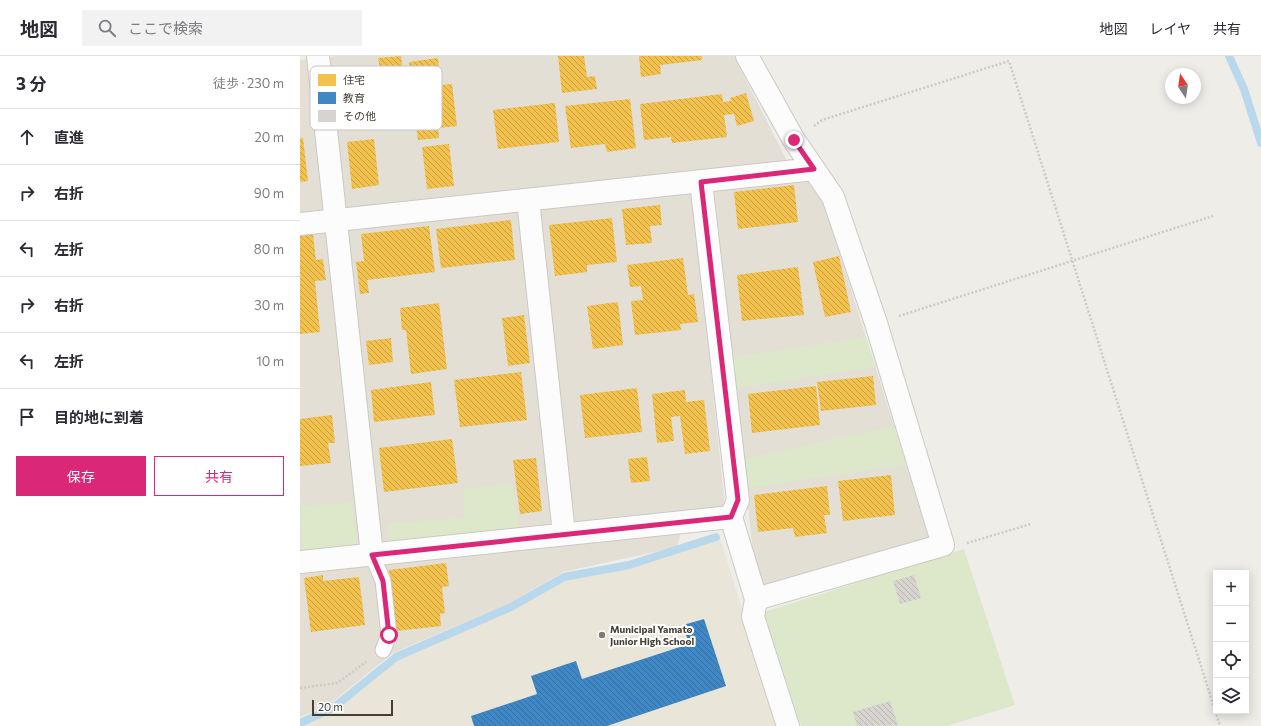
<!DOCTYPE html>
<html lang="ja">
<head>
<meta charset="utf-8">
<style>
	body { margin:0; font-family:Commissioner,"Noto Sans JP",sans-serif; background:#f2f2f3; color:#2b2b33 }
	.controls { position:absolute; right:12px; bottom:12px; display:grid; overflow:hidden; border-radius:0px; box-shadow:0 2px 10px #0003 }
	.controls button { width:36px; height:36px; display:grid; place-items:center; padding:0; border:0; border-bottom:1px solid #e1e1e2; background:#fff; color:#2b2b33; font:20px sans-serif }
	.compass { position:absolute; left:865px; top:12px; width:36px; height:36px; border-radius:50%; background:#fff; box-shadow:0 2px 10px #0003; rotate:347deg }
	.scale { position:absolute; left:12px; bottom:10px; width:81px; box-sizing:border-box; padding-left:4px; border:2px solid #443e35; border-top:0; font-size:11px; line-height:14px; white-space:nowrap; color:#443e35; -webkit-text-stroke:3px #fff; paint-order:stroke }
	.stop { position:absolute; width:12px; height:12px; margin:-9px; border:3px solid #db2777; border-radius:50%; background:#fff }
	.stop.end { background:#db2777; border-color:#fff; box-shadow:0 1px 4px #0008 }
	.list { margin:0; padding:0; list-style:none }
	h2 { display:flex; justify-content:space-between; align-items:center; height:52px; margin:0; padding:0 16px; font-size:17px }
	h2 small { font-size:13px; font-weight:400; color:#7c7c81 }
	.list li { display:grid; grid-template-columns:26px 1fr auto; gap:12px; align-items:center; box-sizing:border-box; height:56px; padding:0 16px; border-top:1px solid #e1e1e2 }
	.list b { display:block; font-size:15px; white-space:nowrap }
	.list em { font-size:13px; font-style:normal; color:#7c7c81 }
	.actions { display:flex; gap:8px; padding:12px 16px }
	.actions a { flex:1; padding:9px 0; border:1px solid #db2777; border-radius:0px; text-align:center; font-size:14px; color:#db2777 }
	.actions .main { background:#db2777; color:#fff }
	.icon { flex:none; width:22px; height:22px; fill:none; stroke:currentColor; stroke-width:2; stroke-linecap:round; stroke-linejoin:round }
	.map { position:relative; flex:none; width:961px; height:670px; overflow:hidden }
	header { display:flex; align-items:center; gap:24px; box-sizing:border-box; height:56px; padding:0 20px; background:#fff; border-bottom:1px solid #e1e1e2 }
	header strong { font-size:19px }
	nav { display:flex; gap:22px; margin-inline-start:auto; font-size:14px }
	.search { width:280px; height:36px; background:#f2f2f3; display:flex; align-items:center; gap:10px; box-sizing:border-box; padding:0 14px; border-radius:0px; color:#7c7c81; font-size:15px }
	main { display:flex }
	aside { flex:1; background:#fff }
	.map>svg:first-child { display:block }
	.residential { fill:#e3dfd5 }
	.education { fill:#e9e5d8 }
	.green { fill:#dce8c9 }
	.homes { fill:url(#homes-back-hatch) }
	.schools { fill:url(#schools-back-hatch) }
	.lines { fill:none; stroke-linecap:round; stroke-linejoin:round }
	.stream { stroke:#bad8eb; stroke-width:8 }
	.building { fill:url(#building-back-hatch) }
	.lane-casing { stroke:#cbc9c4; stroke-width:17 }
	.street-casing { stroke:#cbc9c4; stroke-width:24 }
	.path { stroke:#cdcbc7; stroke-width:2.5; stroke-dasharray:2 2; stroke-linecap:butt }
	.lane { stroke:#fdfcfc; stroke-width:15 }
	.street { stroke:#fdfcfc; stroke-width:22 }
	.route { stroke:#db2777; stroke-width:5 }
	.poi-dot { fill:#807b74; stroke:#fff; stroke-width:1.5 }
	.labels { text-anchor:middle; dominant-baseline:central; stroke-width:4; stroke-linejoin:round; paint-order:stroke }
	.poi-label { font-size:10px; font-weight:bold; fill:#443e35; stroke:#fff; text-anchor:start }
	.key { fill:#fff; stroke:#c7c5c2; stroke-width:1 }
	.key-label { font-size:11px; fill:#443e35 }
</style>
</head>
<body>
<header>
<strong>地図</strong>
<div class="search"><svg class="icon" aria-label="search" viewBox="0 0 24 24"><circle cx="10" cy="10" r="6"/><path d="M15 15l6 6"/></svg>ここで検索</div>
<nav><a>地図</a><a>レイヤ</a><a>共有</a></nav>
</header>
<main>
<aside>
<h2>3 分<small>徒歩 · 230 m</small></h2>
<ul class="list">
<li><svg class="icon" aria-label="ahead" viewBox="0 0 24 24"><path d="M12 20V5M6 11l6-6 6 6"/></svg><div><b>直進</b></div><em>20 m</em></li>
<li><svg class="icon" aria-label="right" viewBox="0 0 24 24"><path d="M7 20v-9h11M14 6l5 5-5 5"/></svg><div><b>右折</b></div><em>90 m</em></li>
<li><svg class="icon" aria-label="left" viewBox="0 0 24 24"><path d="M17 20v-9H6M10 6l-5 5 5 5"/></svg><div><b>左折</b></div><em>80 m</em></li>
<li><svg class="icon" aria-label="right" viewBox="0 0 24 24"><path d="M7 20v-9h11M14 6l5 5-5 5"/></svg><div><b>右折</b></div><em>30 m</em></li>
<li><svg class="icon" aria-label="left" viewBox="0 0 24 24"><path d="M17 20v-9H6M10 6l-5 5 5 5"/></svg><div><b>左折</b></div><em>10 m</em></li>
<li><svg class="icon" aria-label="arrive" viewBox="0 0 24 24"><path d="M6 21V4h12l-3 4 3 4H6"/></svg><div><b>目的地に到着</b></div></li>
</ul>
<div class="actions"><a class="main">保存</a><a>共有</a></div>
</aside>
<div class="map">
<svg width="961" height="670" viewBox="0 0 961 670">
	<defs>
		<pattern id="homes-back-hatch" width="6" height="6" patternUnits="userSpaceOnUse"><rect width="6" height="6" fill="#f2c14e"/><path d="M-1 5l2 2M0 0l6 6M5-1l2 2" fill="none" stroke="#c69e42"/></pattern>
		<pattern id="schools-back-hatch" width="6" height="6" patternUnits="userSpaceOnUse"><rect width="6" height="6" fill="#3f88c5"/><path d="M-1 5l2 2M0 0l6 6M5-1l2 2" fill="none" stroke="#3671a1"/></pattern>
		<pattern id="building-back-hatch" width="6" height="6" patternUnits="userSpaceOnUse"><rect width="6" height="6" fill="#d7d4cf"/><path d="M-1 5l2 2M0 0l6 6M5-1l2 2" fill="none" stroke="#bab7b2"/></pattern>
	</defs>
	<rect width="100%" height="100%" fill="#efede8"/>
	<path class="residential" d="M38,0H434L487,105L0,157V4Z
		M515,120L630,484L457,534L414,131Z
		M392,133L425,450L0,496V175Z
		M381,476L377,491L263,516L210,547L93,597L29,649L0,661V517Z"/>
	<path class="education" d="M420,482L478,670H0L34,655L97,604L212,554L266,524L328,512Z"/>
	<path class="green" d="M566,281L576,311L435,332L432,301Z
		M594,370L606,409L446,432L443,403Z
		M212,427L219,472L90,486L87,467L164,462V433Z
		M52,446L59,489L2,496L0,450Z
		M664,493L715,649L647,670H501L464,556Z"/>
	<path class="homes" d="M101,0L107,54L43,61L38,17L80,12L78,2Z
		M258,0H284L287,21L295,20L297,33L262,37Z
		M339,0H402V4L360,9L361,18L341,21Z
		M138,2L141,29L152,28L157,70L138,72L139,82L118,84L114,51L122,50L120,37L113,38L109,6Z
		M446,37L454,65L437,70L434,58L424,59L427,81L372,87L371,81L344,84L340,48L422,38L423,46L431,45L430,42Z
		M330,43L336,92L307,96L305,88L271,92L265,50Z
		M255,47L259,86L198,93L193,54Z
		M0,82H3L8,125L0,126Z
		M74,83L79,129L52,133L47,86Z
		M149,88L154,130L127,133L122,91Z
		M494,129L498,166L438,173L434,136Z
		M360,149L362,169L350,170L352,187L326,189L322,153Z
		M312,162L317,206L287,209V216L255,220L249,169Z
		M211,164L215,204L141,212L136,173Z
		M129,170L135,216L67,224L69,237L60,238L56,206L64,205L61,178Z
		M13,178L16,204L23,203L26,224L15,225L20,276L0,278V180Z
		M539,200L551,256L525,261L513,206Z
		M383,202L388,239L394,238L398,266L380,268L381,274L335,279L331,245L343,244L341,230L330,231L327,209Z
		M498,211L504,259L442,265L437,219Z
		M318,246L323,289L293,293L287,250Z
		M139,247L147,313L111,318L106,274H102L100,252Z
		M224,259L230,307L208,310L202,262Z
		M91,282L93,306L69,309L66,285Z
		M221,316L227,364L160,371L154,324Z
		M573,320L576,349L521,355L517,326Z
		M131,326L135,359L74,366L71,334Z
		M516,330L520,369L452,377L448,338Z
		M337,332L342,376L285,382L280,339Z
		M385,334L386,346L404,344L410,395L385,398L380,360L371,361L374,385L357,387L352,338Z
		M32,359L35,387H28L31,407L0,410V363Z
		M152,383L158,427L84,436L79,392Z
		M347,401L350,425L331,427L328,403Z
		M236,402L242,455L220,458L213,404Z
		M591,419L595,459L543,465L538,425Z
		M527,430L530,459H524L527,477L495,481L493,472L458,476L454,439Z
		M146,507L149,530L142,531L145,557L140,558L141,570L96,575L89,514Z
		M23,519V525L59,521L65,569L11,576L4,522Z"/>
	<path class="schools" d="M404,563L426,630L307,670H174L171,660L237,638L231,620L276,605L282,623L389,588L383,569Z"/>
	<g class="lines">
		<path class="stream" d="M929,0L944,33L961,87
			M0,667L33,652L96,601L211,551L264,521L329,509L416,481"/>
	</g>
	<path class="building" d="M614,519L621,542L600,548L593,525Z
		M590,645L598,669L557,670L553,656Z"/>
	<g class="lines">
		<defs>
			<path id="lane" d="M72,499L83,525L89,579L83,594"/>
			<path id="street" d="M18,0L72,499
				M447,0L494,84L533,141L576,267L643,489L456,543
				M401,126L438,444L431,461L456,543L453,561L488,670
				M228,144L264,478
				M0,168L514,113
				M0,506L431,461"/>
		</defs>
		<use href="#lane" class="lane-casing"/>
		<use href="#street" class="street-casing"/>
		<path class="path" d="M514,70L522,64L709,5L920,670
			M599,260L913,160
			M667,487L731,468
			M0,632L37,627L66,606"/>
		<use href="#lane" class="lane"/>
		<use href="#street" class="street"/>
	</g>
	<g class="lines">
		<path class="route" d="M89,579L83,525L72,499L431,461L438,444L401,126L514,113L494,84"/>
	</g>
	<circle class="poi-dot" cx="302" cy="579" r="4"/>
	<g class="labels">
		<g class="poi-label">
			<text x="310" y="573">Municipal Yamato<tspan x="310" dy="12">Junior High School</tspan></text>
		</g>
	</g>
	<rect x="10" y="10" width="132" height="64" rx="6" class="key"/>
	<rect x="18" y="18" width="18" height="12" fill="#f2c14e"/>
	<rect x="18" y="36" width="18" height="12" fill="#3f88c5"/>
	<rect x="18" y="54" width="18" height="12" fill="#d7d4cf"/>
	<g class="key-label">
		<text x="43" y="28">住宅</text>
		<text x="43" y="46">教育</text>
		<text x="43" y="64">その他</text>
	</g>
</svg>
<div class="controls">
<button>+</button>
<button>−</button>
<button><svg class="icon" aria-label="locate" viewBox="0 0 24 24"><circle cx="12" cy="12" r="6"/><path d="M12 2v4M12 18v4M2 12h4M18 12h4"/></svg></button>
<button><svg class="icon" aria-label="layers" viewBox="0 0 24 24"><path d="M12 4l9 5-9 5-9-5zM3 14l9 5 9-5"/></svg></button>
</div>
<svg class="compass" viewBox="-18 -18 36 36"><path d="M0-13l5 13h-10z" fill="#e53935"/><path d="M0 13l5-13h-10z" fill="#7c7c81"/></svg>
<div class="scale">20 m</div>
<div class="stop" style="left:89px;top:579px"></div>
<div class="stop end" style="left:494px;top:84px"></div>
</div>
</main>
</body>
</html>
